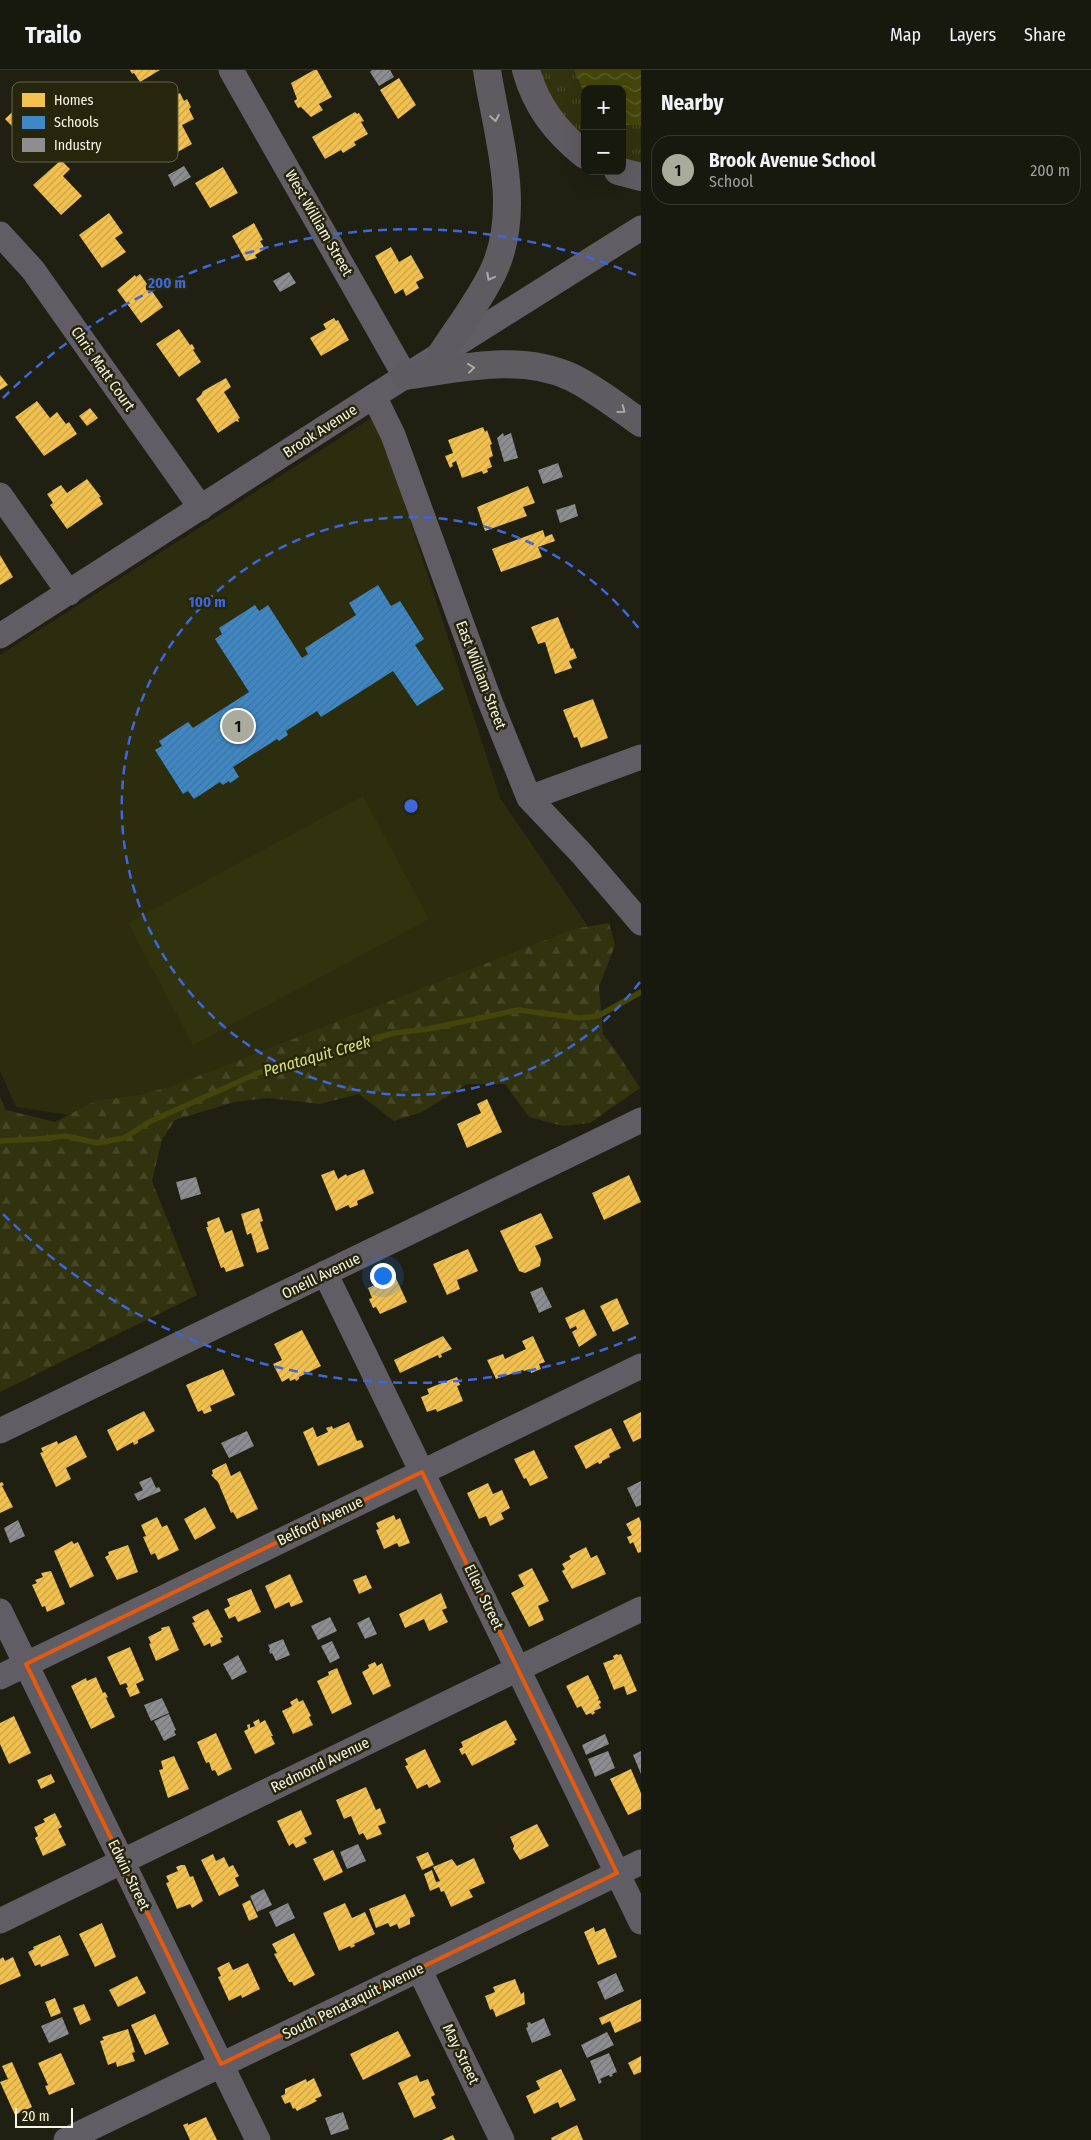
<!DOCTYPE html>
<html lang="en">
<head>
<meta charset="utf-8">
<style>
	body { margin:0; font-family:"Fira Sans Condensed",sans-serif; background:#202117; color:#f1f3f6 }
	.controls { position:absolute; right:15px; top:15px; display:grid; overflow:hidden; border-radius:10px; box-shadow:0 5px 20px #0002 }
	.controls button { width:45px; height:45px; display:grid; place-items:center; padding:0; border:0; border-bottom:1px solid #36372e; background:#17180e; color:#f1f3f6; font:25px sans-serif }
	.scale { position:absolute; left:15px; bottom:12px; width:58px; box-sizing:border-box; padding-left:5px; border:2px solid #f4f6e6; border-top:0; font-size:14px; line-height:18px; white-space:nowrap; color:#f4f6e6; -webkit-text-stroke:4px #25260c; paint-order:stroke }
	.you { position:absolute; left:382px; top:1205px; width:18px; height:18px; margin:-12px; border:4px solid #fff; border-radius:50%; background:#1a73e8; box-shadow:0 0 0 8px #1a73e833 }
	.badge { display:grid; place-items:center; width:32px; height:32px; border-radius:50%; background:#a9ab9c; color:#111; font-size:16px; font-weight:700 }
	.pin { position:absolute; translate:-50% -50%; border:2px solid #fff; box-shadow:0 1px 5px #0006 }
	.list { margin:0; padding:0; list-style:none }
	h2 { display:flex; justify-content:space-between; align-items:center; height:65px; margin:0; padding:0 20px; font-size:21px }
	h2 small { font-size:16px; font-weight:400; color:#9ea09e }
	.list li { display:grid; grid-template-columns:32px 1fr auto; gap:15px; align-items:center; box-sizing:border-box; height:70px; margin:0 10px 10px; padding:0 10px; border:1px solid #36372e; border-radius:20px }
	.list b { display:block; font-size:19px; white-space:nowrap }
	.list p { margin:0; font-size:16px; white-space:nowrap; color:#9ea09e }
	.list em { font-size:16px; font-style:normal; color:#9ea09e }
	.map { position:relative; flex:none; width:641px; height:2070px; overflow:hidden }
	header { display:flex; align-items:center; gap:30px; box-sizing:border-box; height:70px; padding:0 25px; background:#17180e; border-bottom:1px solid #36372e }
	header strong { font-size:24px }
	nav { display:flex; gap:28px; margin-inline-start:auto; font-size:18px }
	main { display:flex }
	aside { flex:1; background:#17180e }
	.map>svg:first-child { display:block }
	.built { fill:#2c2d0e }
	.grass { fill:url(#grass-tufts) }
	.forest { fill:url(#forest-firs) }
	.pitch { fill:#31330f }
	.water { fill:url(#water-waves) }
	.homes { fill:url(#homes-hatch) }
	.schools { fill:url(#schools-hatch) }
	.industry { fill:url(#industry-hatch) }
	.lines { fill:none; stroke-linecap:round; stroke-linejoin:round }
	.stream { stroke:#43450a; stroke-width:5.5 }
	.minor { stroke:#605d65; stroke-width:25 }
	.major { stroke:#5f5c61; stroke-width:28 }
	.oneway { stroke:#aaa9a4 }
	.marked { fill:none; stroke:#e8590c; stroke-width:4; stroke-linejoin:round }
	.ring { fill:none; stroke:#3d67da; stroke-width:2.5; stroke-dasharray:9 6 }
	.labels { text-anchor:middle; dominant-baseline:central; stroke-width:5; stroke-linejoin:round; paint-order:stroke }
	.street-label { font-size:15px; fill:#f4f6e6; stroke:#25260c }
	.water-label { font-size:16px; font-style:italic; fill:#dde278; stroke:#25260c }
	.key { fill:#25260c; stroke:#63644d; stroke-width:1 }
	.key-label { font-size:14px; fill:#f4f6e6 }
	.centre { fill:#3d67da; stroke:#25260c; stroke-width:2.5 }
	.ring-label { font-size:15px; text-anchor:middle; font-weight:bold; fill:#3d67da; stroke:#25260c; stroke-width:5; stroke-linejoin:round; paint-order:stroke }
</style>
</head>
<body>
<header>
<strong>Trailo</strong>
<nav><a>Map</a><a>Layers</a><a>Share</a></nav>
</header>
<main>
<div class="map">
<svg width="641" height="2070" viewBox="0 0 641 2070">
	<defs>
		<pattern id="grass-tufts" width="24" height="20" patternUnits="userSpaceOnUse" patternTransform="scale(1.25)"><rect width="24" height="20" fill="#31330f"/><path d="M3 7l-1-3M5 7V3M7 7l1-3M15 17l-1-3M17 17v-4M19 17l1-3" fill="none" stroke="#454726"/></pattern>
		<pattern id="forest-firs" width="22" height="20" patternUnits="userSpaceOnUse" patternTransform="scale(1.25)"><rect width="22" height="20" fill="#31330f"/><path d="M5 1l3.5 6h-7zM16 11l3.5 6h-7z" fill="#454726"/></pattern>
		<pattern id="water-waves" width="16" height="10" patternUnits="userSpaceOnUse" patternTransform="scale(1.25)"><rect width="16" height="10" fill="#43450a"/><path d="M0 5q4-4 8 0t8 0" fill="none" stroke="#5f602e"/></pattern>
		<pattern id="homes-hatch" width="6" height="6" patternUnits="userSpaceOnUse" patternTransform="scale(1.25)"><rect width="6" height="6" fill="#f2c14e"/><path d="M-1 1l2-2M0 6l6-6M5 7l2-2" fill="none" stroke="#c8a34c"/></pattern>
		<pattern id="schools-hatch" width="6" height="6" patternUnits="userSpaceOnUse" patternTransform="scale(1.25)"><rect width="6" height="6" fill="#3f88c5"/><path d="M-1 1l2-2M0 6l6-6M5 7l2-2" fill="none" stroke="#427298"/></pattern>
		<pattern id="industry-hatch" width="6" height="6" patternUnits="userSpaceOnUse" patternTransform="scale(1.25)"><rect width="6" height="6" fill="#8d8d92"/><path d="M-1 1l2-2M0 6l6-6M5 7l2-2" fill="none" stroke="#757677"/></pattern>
	</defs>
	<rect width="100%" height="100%" fill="#1f2012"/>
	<path class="built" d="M376,345L500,728L596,868L104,1050L16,1037L0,1001V585Z"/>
	<path class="grass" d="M539,0H641V96L622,90V19H585V76L543,21Z"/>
	<path class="forest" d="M609,853L615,875L599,917L603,964L616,981L640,1018L590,1053L563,1056L529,1047L505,1014H467L422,1042L394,1051L359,1024L320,1034L268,1028L234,1032L175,1050L162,1070L152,1111L197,1225L0,1322V1027L6,1040L55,1052L95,1031L140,1025L173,1016L574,859Z"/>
	<path class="pitch" d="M363,726L429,849L193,975L128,853Z"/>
	<path class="water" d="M574,0H641V55H622V19H585V24Z"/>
	<path class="homes" d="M130,0H160L140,12L134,3L132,4Z
		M314,0H317L332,27L319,34L323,40L311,47L301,37L298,38L294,31L297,29L291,13Z
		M399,8L416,35L398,49L380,20Z
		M180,23L184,31L187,29L191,37L189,39L194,49L182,55L192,74L174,84L167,72L170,71L165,61L171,58L166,48L154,54L148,43L160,37L159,35Z
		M27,28L37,38L44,31L58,45L51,52L54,55L30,79L13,62L16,60L5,49Z
		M355,42L357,44L359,43L364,51L361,52L368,64L354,72L356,75L343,83L341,80L325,89L312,67Z
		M61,90L70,99L63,106L82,126L61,145L33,115Z
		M223,97L238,123L210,138L195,113Z
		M109,143L123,163L115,168L126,182L102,198L79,165Z
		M254,153L263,170L260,171L265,179L255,185L257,188L246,191L232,166Z
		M391,177L399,192L411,185L424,208L416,212L419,218L406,226L403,219L395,224L375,186Z
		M140,204L163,237L141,253L117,220L135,205L136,207Z
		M334,248L336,251L338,250L349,270L321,286L310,268L326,259L323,254Z
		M179,259L190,275L192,274L195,279L193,280L201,292L179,307L156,274Z
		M0,305L8,315L0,320Z
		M226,308L231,317L224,322L240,348L238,349L239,352L236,351L218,363L196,329L201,325L203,321Z
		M37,331L50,348L57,342L66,354L69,352L77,364L44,386L15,347Z
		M90,338L98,348L87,356L79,346Z
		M483,357L485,362L487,360L492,374L490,375L493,386L489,388L492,397L487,399L488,402L483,404L482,401L462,408L456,391L452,393L453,396L450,398L445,386L453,383L448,370Z
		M87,409L101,427H99L103,434L67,459L50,435L53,433L47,424L61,415L67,423Z
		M528,416L535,433L523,437L527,446L485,461L477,437Z
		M543,460L545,467L552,464L555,471L538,477L542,487L501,502L492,479Z
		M0,485L13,507L0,515Z
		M558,547L571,579L573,578L577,588L569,591L572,598L555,604L545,572L538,574L531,557Z
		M593,629L608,668L581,678L577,667L574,668L563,640Z
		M487,1029L502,1062L467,1078L457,1054L481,1043L477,1034Z
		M364,1099L374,1123L357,1131L358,1135L350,1138L348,1135L336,1141L321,1105L334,1100L338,1109L346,1104L347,1106Z
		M629,1105L641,1132L604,1150L592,1123Z
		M259,1138L263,1151L260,1152L269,1179L257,1183L251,1163L247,1165L241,1144Z
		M541,1143L553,1168L535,1176L541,1189L540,1196L525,1203L519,1201L500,1161Z
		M219,1147L225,1163L232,1160L244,1196L226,1202L224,1197L221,1198L206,1157H208L207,1152Z
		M468,1179L478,1201L457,1210L460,1219L447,1225L433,1194Z
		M395,1206L407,1232L380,1244L376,1237L373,1238L369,1229L372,1228L368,1218Z
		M617,1228L629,1254L613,1262L600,1236Z
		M584,1239L597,1265L579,1277L572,1262L577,1259L576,1256L570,1259L565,1248Z
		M302,1260L321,1296L299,1307V1309L296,1311L295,1309L290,1311L289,1308L282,1312L273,1294L282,1290L274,1274Z
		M443,1266L452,1279L441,1284L442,1287L439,1288L438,1285L400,1303L394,1290Z
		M533,1266L545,1292L539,1294L541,1299L531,1303L530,1299L524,1301L523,1300L496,1309L487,1290L503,1284L505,1289L526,1279L522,1271Z
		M223,1299L235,1325L210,1336L212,1341L204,1344L202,1340L198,1342L186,1315Z
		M457,1307L460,1315L457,1316L463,1331L437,1342L436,1339L427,1342L421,1327L429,1324L427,1319Z
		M144,1341L155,1361L138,1370V1373L134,1375L133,1372L117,1381L107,1360Z
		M641,1342V1368L633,1372L623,1351Z
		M349,1352L357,1371L361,1370L364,1377L318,1396L303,1362L313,1357L317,1367L328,1362L326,1358L332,1356L333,1359Z
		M611,1358L621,1378L609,1384L610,1387L602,1391V1393L599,1394L598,1392L586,1399L574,1376Z
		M76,1365L87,1387L66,1398L71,1409L56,1417L40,1383L43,1382L41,1378L57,1371L58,1374Z
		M534,1380L548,1408L530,1416L526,1408L524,1409L514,1389Z
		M226,1393L231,1406L240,1401L258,1439L237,1449L233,1442L231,1443L218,1412L211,1405L213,1404L212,1400Z
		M2,1412L4,1415L2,1416L13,1437L0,1443V1413Z
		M488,1413L493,1424L502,1420L510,1438L501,1443L504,1449L490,1456L486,1446L479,1449L467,1423Z
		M205,1437L216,1458L195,1470L184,1449Z
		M394,1445L396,1450L400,1448L410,1473L399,1477L397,1473L384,1479L376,1460L379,1459L376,1453Z
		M157,1447L162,1457L167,1455L179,1480L158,1490L155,1483L151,1485L143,1467L146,1466L141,1455Z
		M639,1447L641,1452V1482L638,1483L633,1472L630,1474L627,1467L632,1465L626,1454Z
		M72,1471L74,1474L78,1472L94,1506L70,1518L54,1481Z
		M128,1475L138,1502L117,1510L105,1487L109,1485L108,1482Z
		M586,1477L591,1488L597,1485L606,1504L572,1519L562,1501L565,1499L562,1494L571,1489L569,1486Z
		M532,1498L549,1531L538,1536L544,1550L529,1557L511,1523L524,1516L518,1505Z
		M51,1501L65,1534L47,1542L45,1536L42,1537L32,1515L37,1513L35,1510L43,1507L41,1503Z
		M290,1504L303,1532L291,1537L289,1532L275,1539L265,1516Z
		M366,1505L372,1518L359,1524L353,1510Z
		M251,1519L261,1542L238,1552L235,1546L229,1549L224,1539L230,1536L227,1529Z
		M441,1523L447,1538L442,1540L448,1552L429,1561L424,1549L405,1558L399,1544Z
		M208,1539L223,1567L220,1568L222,1572L211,1577L210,1573L204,1576L192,1553L195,1552L192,1547Z
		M169,1556L179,1580L156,1591L149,1574L151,1573L148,1567L162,1560L161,1558Z
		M130,1577L144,1610L136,1614L140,1623L130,1627L126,1618L128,1617L126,1613L120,1615L107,1587Z
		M617,1584L618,1585L621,1584L637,1621L627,1625L624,1616L614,1620L603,1593L614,1589L613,1586Z
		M375,1592L377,1596L382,1593L391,1616L373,1625L362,1602L369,1598L368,1595Z
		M337,1598L352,1634L332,1644L317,1611L329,1605L328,1602Z
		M588,1605L599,1628L598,1631L600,1630L601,1633L599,1634L601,1638L594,1641L595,1643L592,1645L591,1643L586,1645L581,1636L577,1638L566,1616Z
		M96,1607L103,1623L105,1622L108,1627L106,1628L115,1647L91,1659L71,1616L86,1608L87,1611Z
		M297,1628L299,1632L303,1630L311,1646L309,1647L313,1655L293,1664L282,1641L292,1636L290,1632Z
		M14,1646L31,1683L9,1694L0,1674V1653Z
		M259,1649L260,1653L265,1650L273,1666H271L275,1674L255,1684L244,1661L248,1659L247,1655L250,1654V1658L255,1656L253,1652Z
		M506,1650L517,1670L514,1671L515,1674L472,1696L465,1683L462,1685L459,1679L463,1677L461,1672Z
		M216,1663L232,1699L218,1706L215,1700L212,1701L209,1692L206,1693L197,1672Z
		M425,1679L441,1712L429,1718L427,1714L417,1719L405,1696L408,1695L405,1689Z
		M174,1686L189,1719L168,1728L159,1700L163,1699L161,1691Z
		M631,1699L641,1723V1739L628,1745L610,1709Z
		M51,1704L55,1712L41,1719L37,1710Z
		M366,1717L376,1740L380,1738L386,1753L378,1756L382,1764L367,1770L363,1763L359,1765L351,1746L344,1749L336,1730Z
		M301,1740L312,1764L304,1768L307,1773L296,1778L293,1773L289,1776L277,1751Z
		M55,1743L62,1757L58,1759L66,1775L43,1786L35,1768L38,1766L34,1757L45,1752L43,1749Z
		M537,1754L549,1776L520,1790L513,1779L514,1776L510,1767Z
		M333,1780L343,1802L324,1811L313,1789Z
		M428,1782L434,1795L422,1800L416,1787Z
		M213,1784L216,1791L224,1787L229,1797L233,1795L239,1806L235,1808L239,1816L219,1826L201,1790Z
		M474,1788L485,1813L469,1820L473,1827L451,1837L444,1821L441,1822L439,1817L430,1821L424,1804L432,1800L436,1812L440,1811L433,1797L452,1789L457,1796Z
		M181,1795H185L190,1807L193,1806L203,1831L192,1838L190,1834L177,1839L166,1813L169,1812L166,1806L178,1801L176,1797Z
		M405,1824L415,1846L410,1848V1854L399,1859L397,1854L390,1857L388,1853L376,1858L369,1839Z
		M250,1830L258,1847L249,1851L242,1834Z
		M345,1833L352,1848L365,1842L375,1864L354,1874L355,1876L351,1878L350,1876L339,1881L323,1843Z
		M102,1853L116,1887L95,1897L79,1864Z
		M594,1857L595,1862L605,1858L617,1887L598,1895L584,1862Z
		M294,1863L315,1905L294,1916L292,1912H289L274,1884L277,1883L272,1874Z
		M60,1865L69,1885L41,1897L40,1894L35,1896L28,1882L34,1879L33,1877Z
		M3,1887L5,1891L13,1887L21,1906L0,1915V1889Z
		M229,1892L233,1900L248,1893L260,1919L242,1928L241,1925L229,1931L218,1907L221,1906L217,1898Z
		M137,1906L146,1923L118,1937L109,1920Z
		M515,1909L521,1924L524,1922L525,1934L496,1947L493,1939L490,1940L485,1926L495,1922L493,1917Z
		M55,1928L61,1943L51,1947L45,1932Z
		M641,1929V1951L615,1963L610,1951L602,1955L599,1948Z
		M84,1934L91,1950L80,1955L73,1938Z
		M155,1944L169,1974L145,1985L131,1955Z
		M128,1959L135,1982L132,1983L135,1991L117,1997L116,1992L108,1995L100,1971L104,1970L102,1967Z
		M398,1961L411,1986L363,2010L350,1984Z
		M61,1983L75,2014L49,2025L45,2016L48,2015L38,1993Z
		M641,1986V2002L634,2005L628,1993Z
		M12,1992L32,2037L15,2045L0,2012L8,2009L2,1996Z
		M561,1999L576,2030L560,2038L558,2032L534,2044L526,2026L540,2019L536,2011Z
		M417,2005L420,2012L428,2009L435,2025L431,2027L436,2038L414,2048L398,2013Z
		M314,2008L322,2026L315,2029L317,2031L297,2041L295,2038L293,2039L290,2032L285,2034L281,2026L285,2024V2019L306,2009L307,2012Z
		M206,2047L217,2070H190L183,2055L188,2053V2055Z
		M577,2055L583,2070H552L551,2068Z
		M453,2065L455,2070H442Z"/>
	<path class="schools" d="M378,515L391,536L400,531L424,569L415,575L444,619L417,636L393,601L321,647L317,641L286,661L288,665L279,671L277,669L233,697L239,707L230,713L229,711L223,715L220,712L194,729L188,721L183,724L155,680L162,676L159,671L188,652L193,658L249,622L215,569L222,564L219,558L255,535L259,541L268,535L302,588L308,584L305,578L356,545L349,533Z"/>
	<path class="industry" d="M372,0H390L394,7L379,16L370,2Z
		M184,96L191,107L174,117L168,105Z
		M289,202L296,213L280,222L273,211Z
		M503,363L504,366L511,363L518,388L504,392L497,368Z
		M558,393L563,407L543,414L538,400Z
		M575,434L578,446L560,453L556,440Z
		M196,1107L201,1124L181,1130L176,1112Z
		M542,1217L552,1237L539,1243L530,1222Z
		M247,1361L254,1376L229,1388L221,1373Z
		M151,1407L156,1418L159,1417L161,1421L138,1431L134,1424L143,1420L139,1412Z
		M641,1411V1435L636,1437L627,1418Z
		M18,1450L25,1466L10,1473L4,1458Z
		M330,1547L337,1561L318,1570L311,1556Z
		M369,1547L377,1564L365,1569L357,1553Z
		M283,1569L290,1585L276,1591L272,1583L270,1584L269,1580L270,1579L268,1575Z
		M332,1571L340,1588L330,1593L321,1576Z
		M238,1585L247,1602L232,1610L223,1594Z
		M162,1628L169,1643L151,1651L144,1635Z
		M169,1644L176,1660L174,1661L176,1665L164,1671L154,1651Z
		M605,1664L609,1674L586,1685L582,1675Z
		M608,1681L615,1698L595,1707L588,1689Z
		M641,1681V1704L633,1685Z
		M358,1774L366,1791L347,1799L340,1782Z
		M264,1819L272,1835L257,1842L250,1826Z
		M288,1833L295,1848L276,1857L269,1842Z
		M616,1903L624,1921L605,1930L597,1912Z
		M62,1947L69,1964L49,1973L41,1956Z
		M544,1948L551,1965L532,1973L526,1958L528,1957L527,1953L530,1952L531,1954Z
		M607,1962L614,1975L587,1988L581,1975Z
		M609,1983L617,2002L612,2004L613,2006L610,2007L609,2005L600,2009L602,2012L599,2014L590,1991Z
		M343,2042L349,2059L331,2065L325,2048Z"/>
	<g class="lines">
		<path class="stream" d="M0,1071L38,1069L65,1066L98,1073L124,1068L149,1052L265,1000L300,992L326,983L394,963L428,959L518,940L579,948L598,946L641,922"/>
		<path class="minor" d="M231,0L405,306
			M0,164L33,200L201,438
			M374,326L393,365L489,629L529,728L582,784L641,853
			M0,425L69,523
			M0,566L374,326L641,158
			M529,728L641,687
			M325,1203L641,1852
			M0,1361L641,1050
			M0,1541L258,2070
			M0,1607L641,1296
			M0,1851L641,1539
			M419,1899L502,2070
			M66,2070L641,1792"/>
		<path class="major" d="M526,0C536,36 556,62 585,85
			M618,101L641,107
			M442,283C459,257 479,231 493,202C523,139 497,65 487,0
			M405,306C458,299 520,283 571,307C596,319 618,337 641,353"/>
	</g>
	<defs><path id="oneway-chevron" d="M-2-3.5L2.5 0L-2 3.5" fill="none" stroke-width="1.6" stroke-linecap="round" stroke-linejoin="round" transform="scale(1.25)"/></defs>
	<g class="oneway">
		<use href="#oneway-chevron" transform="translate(495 48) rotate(80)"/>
		<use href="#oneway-chevron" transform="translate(490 207) rotate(118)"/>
		<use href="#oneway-chevron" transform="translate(471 298) rotate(-7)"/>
		<use href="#oneway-chevron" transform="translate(622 340) rotate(36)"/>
	</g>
	<path class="marked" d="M422,1402L617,1803L221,1994L26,1594Z"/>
	<g class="ring">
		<path d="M640 912A289 289 0 1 1 640 560"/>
		<path d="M636 1267A577 577 0 0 1 3 1144M3 328A577 577 0 0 1 636 205"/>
	</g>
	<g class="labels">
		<g class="street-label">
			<text transform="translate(319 153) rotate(60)">West William Street</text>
			<text transform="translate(103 299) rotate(55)">Chris Matt Court</text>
			<text transform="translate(320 361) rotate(-33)">Brook Avenue</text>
			<text transform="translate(481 605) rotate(69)">East William Street</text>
			<text transform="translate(321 1206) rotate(-26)">Oneill Avenue</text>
			<text transform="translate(320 1451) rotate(-26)">Belford Avenue</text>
			<text transform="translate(484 1527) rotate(64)">Ellen Street</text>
			<text transform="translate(320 1695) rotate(-26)">Redmond Avenue</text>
			<text transform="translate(129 1805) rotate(64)">Edwin Street</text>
			<text transform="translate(353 1931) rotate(-26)">South Penataquit Avenue</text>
			<text transform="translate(461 1984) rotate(64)">May Street</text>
		</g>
		<g class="water-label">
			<text transform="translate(317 986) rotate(-16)">Penataquit Creek</text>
		</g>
	</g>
	<rect x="12" y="12" width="166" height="80" rx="8" class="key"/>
	<rect x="22" y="23" width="23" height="14" fill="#f2c14e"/>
	<rect x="22" y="46" width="23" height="13" fill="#3f88c5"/>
	<rect x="22" y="68" width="23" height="14" fill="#8d8d92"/>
	<g class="key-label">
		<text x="54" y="35">Homes</text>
		<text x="54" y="57">Schools</text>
		<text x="54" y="80">Industry</text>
	</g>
	<circle cx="411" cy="736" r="8" class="centre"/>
	<g class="ring-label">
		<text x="167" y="218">200 m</text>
		<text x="207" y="537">100 m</text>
	</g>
</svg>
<div class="controls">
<button>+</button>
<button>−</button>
</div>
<div class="scale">20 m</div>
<div class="you"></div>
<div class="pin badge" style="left:238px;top:656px">1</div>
</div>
<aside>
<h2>Nearby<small></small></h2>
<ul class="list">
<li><span class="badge">1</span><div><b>Brook Avenue School</b><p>School</p></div><em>200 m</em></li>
</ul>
</aside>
</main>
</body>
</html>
